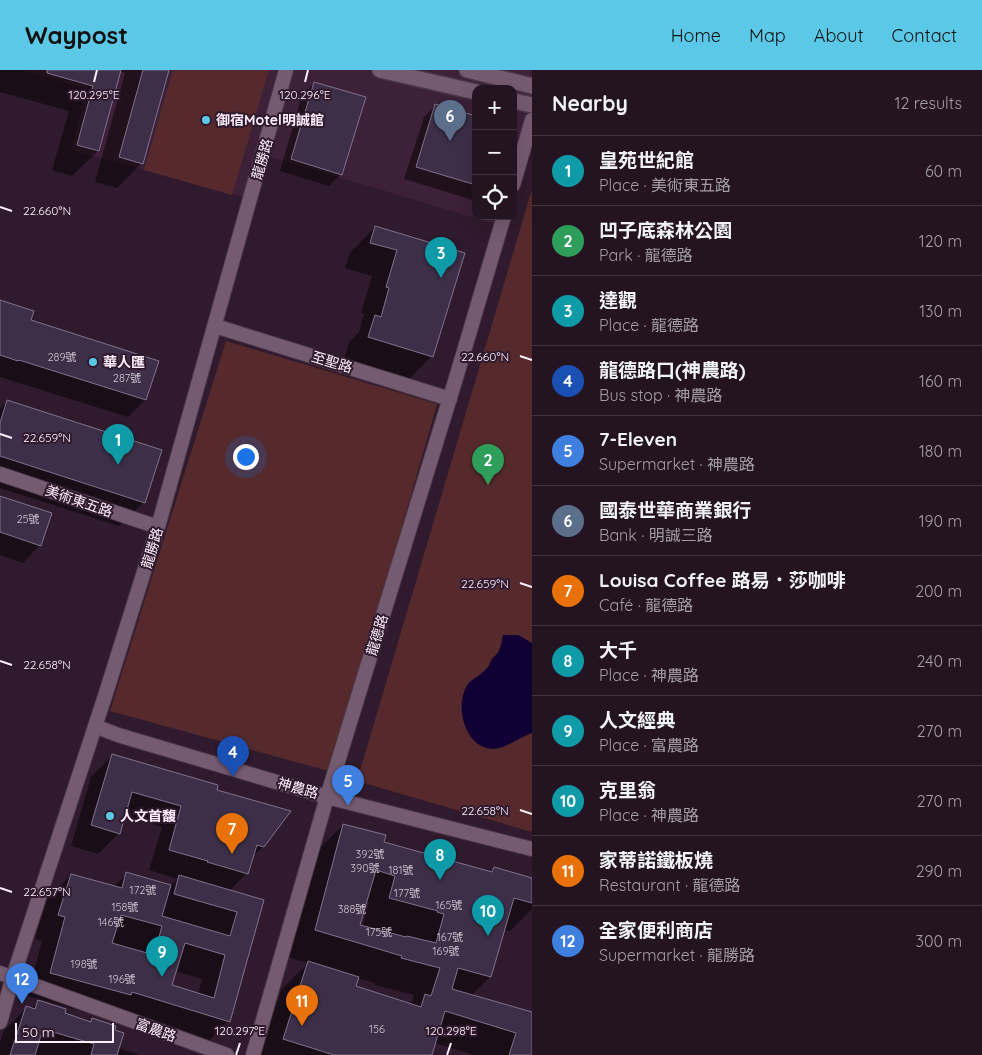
<!DOCTYPE html>
<html lang="en">
<head>
<meta charset="utf-8">
<style>
	body { margin:0; font-family:Quicksand,"Noto Sans TC",sans-serif; background:#30212f; color:#f1f3f6 }
	.controls { position:absolute; right:15px; top:15px; display:grid; overflow:hidden; border-radius:10px; box-shadow:0 5px 20px #0002 }
	.controls button { width:45px; height:45px; display:grid; place-items:center; padding:0; border:0; border-bottom:1px solid #413340; background:#241422; color:#f1f3f6; font:25px sans-serif }
	.scale { position:absolute; left:15px; bottom:12px; width:99px; box-sizing:border-box; padding-left:5px; border:2px solid #ffeffc; border-top:0; font-size:14px; line-height:18px; white-space:nowrap; color:#ffeffc; -webkit-text-stroke:4px #301a2d; paint-order:stroke }
	.you { position:absolute; left:245px; top:386px; width:18px; height:18px; margin:-12px; border:4px solid #fff; border-radius:50%; background:#1a73e8; box-shadow:0 0 0 8px #1a73e833 }
	.badge { display:grid; place-items:center; width:32px; height:32px; border-radius:50%; background:#5bc8e7; color:#fff; font-size:16px; font-weight:700 }
	.pin { position:absolute; translate:-50% -41px; filter:drop-shadow(0 1px 2px #0008) }
	.pin::after { content:''; position:absolute; top:26px; width:18px; height:15px; background:inherit; clip-path:polygon(0 0,100% 0,50% 100%) }
	.list { margin:0; padding:0; list-style:none }
	h2 { display:flex; justify-content:space-between; align-items:center; height:65px; margin:0; padding:0 20px; font-size:21px }
	h2 small { font-size:16px; font-weight:400; color:#a39ea5 }
	.list li { display:grid; grid-template-columns:32px 1fr auto; gap:15px; align-items:center; box-sizing:border-box; height:70px; padding:0 20px; border-top:1px solid #413340 }
	.list b { display:block; font-size:19px; white-space:nowrap }
	.list p { margin:0; font-size:16px; white-space:nowrap; color:#a39ea5 }
	.list em { font-size:16px; font-style:normal; color:#a39ea5 }
	.icon { flex:none; width:28px; height:28px; fill:none; stroke:currentColor; stroke-width:2; stroke-linecap:round; stroke-linejoin:round }
	.map { position:relative; flex:none; width:532px; height:985px; overflow:hidden }
	header { display:flex; align-items:center; gap:30px; box-sizing:border-box; height:70px; padding:0 25px; background:#5bc8e7; color:#111 }
	header strong { font-size:24px }
	nav { display:flex; gap:28px; margin-inline-start:auto; font-size:18px }
	main { display:flex }
	aside { flex:1; background:#241422 }
	.map>svg:first-child { display:block }
	.built { fill:#3c2138 }
	.green { fill:#562a2c }
	.water { fill:#100033 }
	.shadow { fill:#0007; fill-rule:evenodd }
	.building { fill:#3d2f47; stroke:#81728e; fill-rule:evenodd }
	.lines { fill:none; stroke-linecap:round; stroke-linejoin:round }
	.street-casing { stroke:#4a3848; stroke-width:16 }
	.secondary-casing { stroke:#4a3848; stroke-width:18 }
	.street { stroke:#755b70; stroke-width:14 }
	.secondary { stroke:#755b70; stroke-width:15 }
	.ticks { fill:none; stroke:#ffeffc; stroke-width:2 }
	.poi-dot { fill:#5bc8e7; stroke:#301a2d; stroke-width:2 }
	.labels { text-anchor:middle; dominant-baseline:central; stroke-width:4; stroke-linejoin:round; paint-order:stroke }
	.number-label { font-size:11px; fill:#cebfcf }
	.poi-label { font-size:14px; font-weight:bold; fill:#ffeffc; stroke:#301a2d; text-anchor:start }
	.street-label { font-size:14px; fill:#ffeffc; stroke:#301a2d }
	.ticks-label { font-size:12px; text-anchor:middle; fill:#ffeffc; stroke:#301a2d; stroke-width:4; stroke-linejoin:round; paint-order:stroke }
</style>
</head>
<body>
<header>
<strong>Waypost</strong>
<nav><a>Home</a><a>Map</a><a>About</a><a>Contact</a></nav>
</header>
<main>
<div class="map">
<svg width="532" height="985" viewBox="0 0 532 985">
	<rect width="100%" height="100%" fill="#301a2d"/>
	<path class="built" d="M22,0H532V22L527,45L513,93V19H476V146H497L495,154L255,82L243,127L71,80L87,19Z"/>
	<path class="green" d="M173,0H269L232,125L144,100Z
		M532,119V762L357,711Z
		M226,271L437,334L332,702L110,641Z"/>
	<path class="water" d="M503,565H518L532,573V663C520,667 505,679 493,679C465,678 455,638 466,617C470,609 480,606 486,599C489,597 490,592 492,589C494,586 498,584 499,580C501,576 502,570 503,565Z"/>
	<path class="shadow" d="M0,0H168L142,93L117,118L95,112L125,3L120,1L98,81L72,106L52,100L69,41L0,22Z
		M315,13L341,104L329,116L280,101L302,25Z
		M436,35L476,47V131L404,109L424,47Z
		M375,157L463,184L431,287L406,312L343,293L349,272L359,262L364,244L361,243L372,206L345,198L350,183Z
		M0,232L30,251L145,330L128,347L0,307Z
		M7,331L144,432L119,456L0,418V339Z
		M0,427L40,475L23,493L0,485Z
		M112,686L215,721L264,776L252,787L247,803L229,821L262,831L228,951L205,975L27,926L42,871L35,869L47,829L71,805L113,817L127,804L170,816L177,809L149,800L162,757L125,746L119,763L98,784L71,776L91,707ZM175,901L202,909L198,924L170,916Z
		M343,755L382,773L489,803L494,798L532,809V839L510,861L504,860L490,907L471,926L532,944V985H474L434,973L430,985H260L281,920L308,893L288,887L316,782ZM365,832L369,833L362,857L358,856ZM358,908L375,913V915L414,925L411,935L354,917Z
		M38,932L63,944L90,952L93,949L114,961L118,978L140,985H0V972L4,961L26,938L31,939Z"/>
	<path class="building" d="M47,0H121L99,81L77,75L93,16L47,3Z
		M143,0H169L143,94L119,87Z
		M314,12L366,27L342,105L291,89Z
		M435,34L476,46V115L416,97Z
		M375,156L465,183L433,287L368,267L375,245L381,247L389,218L386,217L397,180L370,173Z
		M0,230L34,241L31,250L159,291L146,330L19,290L18,291L0,285Z
		M7,330L162,380L145,433L0,386V353Z
		M0,426L52,443L41,476L0,462Z
		M112,684L218,715L217,720L291,741L264,777L257,775L248,804L207,792L208,791L169,780L181,736L132,722L120,764L91,755Z
		M343,754L386,765L384,772L492,802L494,797L532,808V833L514,828L491,907L458,898L452,919L532,942V985H509L516,963L445,941L432,985H334L283,969L308,891L359,907L356,916L421,937L425,924L431,926L440,898L401,888L402,886L315,860ZM376,800L395,806L389,828L438,841L437,842L444,844L436,873L407,866L406,867L360,855Z
		M126,802L171,815L162,846L230,866L237,842L174,824L179,805L264,830L230,952L132,922L131,925L50,903L65,847L58,845L71,804L122,818ZM121,845L162,856L154,885L112,873ZM185,873L225,885L214,928L172,915Z
		M38,930L66,939L65,943L85,950L91,952L92,948L116,956L115,960L124,963L117,985H91L94,974L43,959L35,985H10L26,936L35,939Z"/>
	<g class="lines">
		<defs>
			<path id="street" d="M513,115L532,50
				M215,256L450,329
				M0,404L158,457
				M95,656L118,665L327,727L532,779
				M0,903L227,985
				M0,952L13,907L106,623L158,457L286,0
				M253,985L327,727L456,308L504,146"/>
			<path id="secondary" d="M380,0L476,22
				M467,0L532,16
				M513,31L532,35"/>
		</defs>
		<use href="#street" class="street-casing"/>
		<use href="#secondary" class="secondary-casing"/>
		<use href="#street" class="street"/>
		<use href="#secondary" class="secondary"/>
	</g>
	<path class="ticks" d="M94,12L97,0M305,12L308,0M0,137L12,141M520,286L532,290M0,364L12,368M520,513L532,517M0,591L12,595M520,740L532,744M0,818L12,822M236,985L240,973M447,985L451,973"/>
	<g class="poi-dot">
		<circle cx="206" cy="50" r="5"/>
		<circle cx="93" cy="292" r="5"/>
		<circle cx="110" cy="746" r="5"/>
	</g>
	<g class="labels">
		<g class="number-label">
			<text x="62" y="287">289號</text>
			<text x="127" y="308">287號</text>
			<text x="28" y="449">25號</text>
			<text x="370" y="784">392號</text>
			<text x="365" y="798">390號</text>
			<text x="401" y="800">181號</text>
			<text x="143" y="820">172號</text>
			<text x="407" y="823">177號</text>
			<text x="449" y="835">165號</text>
			<text x="125" y="837">158號</text>
			<text x="352" y="839">388號</text>
			<text x="111" y="852">146號</text>
			<text x="379" y="862">175號</text>
			<text x="450" y="867">167號</text>
			<text x="446" y="881">169號</text>
			<text x="84" y="894">198號</text>
			<text x="122" y="909">196號</text>
			<text x="377" y="959">156</text>
		</g>
		<g class="poi-label">
			<text x="216" y="50">御宿Motel明誠館</text>
			<text x="103" y="292">華人匯</text>
			<text x="120" y="746">人文首馥</text>
		</g>
		<g class="street-label">
			<text transform="translate(262 89) rotate(-74)">龍勝路</text>
			<text transform="translate(332 292) rotate(17)">至聖路</text>
			<text transform="translate(79 431) rotate(19)">美術東五路</text>
			<text transform="translate(152 478) rotate(-73)">龍勝路</text>
			<text transform="translate(377 565) rotate(-73)">龍德路</text>
			<text transform="translate(298 718) rotate(16)">神農路</text>
			<text transform="translate(156 960) rotate(20)">富農路</text>
		</g>
	</g>
	<g class="ticks-label">
		<text x="94" y="29">120.295°E</text>
		<text x="305" y="29">120.296°E</text>
		<text x="47" y="145">22.660°N</text>
		<text x="485" y="291">22.660°N</text>
		<text x="47" y="372">22.659°N</text>
		<text x="485" y="518">22.659°N</text>
		<text x="47" y="599">22.658°N</text>
		<text x="485" y="745">22.658°N</text>
		<text x="47" y="826">22.657°N</text>
		<text x="240" y="965">120.297°E</text>
		<text x="451" y="965">120.298°E</text>
	</g>
</svg>
<div class="controls">
<button>+</button>
<button>−</button>
<button><svg class="icon" aria-label="locate" viewBox="0 0 24 24"><circle cx="12" cy="12" r="6"/><path d="M12 2v4M12 18v4M2 12h4M18 12h4"/></svg></button>
</div>
<div class="scale">50 m</div>
<div class="you"></div>
<div class="pin badge" style="left:118px;top:395px;background:#0f9aa8">1</div>
<div class="pin badge" style="left:488px;top:415px;background:#2e9e5b">2</div>
<div class="pin badge" style="left:441px;top:208px;background:#0f9aa8">3</div>
<div class="pin badge" style="left:233px;top:707px;background:#1a4fb4">4</div>
<div class="pin badge" style="left:348px;top:736px;background:#3f7fe0">5</div>
<div class="pin badge" style="left:450px;top:71px;background:#5c6f8a">6</div>
<div class="pin badge" style="left:232px;top:784px;background:#e8710a">7</div>
<div class="pin badge" style="left:440px;top:810px;background:#0f9aa8">8</div>
<div class="pin badge" style="left:162px;top:907px;background:#0f9aa8">9</div>
<div class="pin badge" style="left:488px;top:866px;background:#0f9aa8">10</div>
<div class="pin badge" style="left:302px;top:956px;background:#e8710a">11</div>
<div class="pin badge" style="left:22px;top:934px;background:#3f7fe0">12</div>
</div>
<aside>
<h2>Nearby<small>12 results</small></h2>
<ul class="list">
<li><span class="badge" style="background:#0f9aa8">1</span><div><b>皇苑世紀館</b><p>Place · 美術東五路</p></div><em>60 m</em></li>
<li><span class="badge" style="background:#2e9e5b">2</span><div><b>凹子底森林公園</b><p>Park · 龍德路</p></div><em>120 m</em></li>
<li><span class="badge" style="background:#0f9aa8">3</span><div><b>達觀</b><p>Place · 龍德路</p></div><em>130 m</em></li>
<li><span class="badge" style="background:#1a4fb4">4</span><div><b>龍德路口(神農路)</b><p>Bus stop · 神農路</p></div><em>160 m</em></li>
<li><span class="badge" style="background:#3f7fe0">5</span><div><b>7-Eleven</b><p>Supermarket · 神農路</p></div><em>180 m</em></li>
<li><span class="badge" style="background:#5c6f8a">6</span><div><b>國泰世華商業銀行</b><p>Bank · 明誠三路</p></div><em>190 m</em></li>
<li><span class="badge" style="background:#e8710a">7</span><div><b>Louisa Coffee 路易．莎咖啡</b><p>Café · 龍德路</p></div><em>200 m</em></li>
<li><span class="badge" style="background:#0f9aa8">8</span><div><b>大千</b><p>Place · 神農路</p></div><em>240 m</em></li>
<li><span class="badge" style="background:#0f9aa8">9</span><div><b>人文經典</b><p>Place · 富農路</p></div><em>270 m</em></li>
<li><span class="badge" style="background:#0f9aa8">10</span><div><b>克里翁</b><p>Place · 神農路</p></div><em>270 m</em></li>
<li><span class="badge" style="background:#e8710a">11</span><div><b>家蒂諾鐵板燒</b><p>Restaurant · 龍德路</p></div><em>290 m</em></li>
<li><span class="badge" style="background:#3f7fe0">12</span><div><b>全家便利商店</b><p>Supermarket · 龍勝路</p></div><em>300 m</em></li>
</ul>
</aside>
</main>
</body>
</html>
